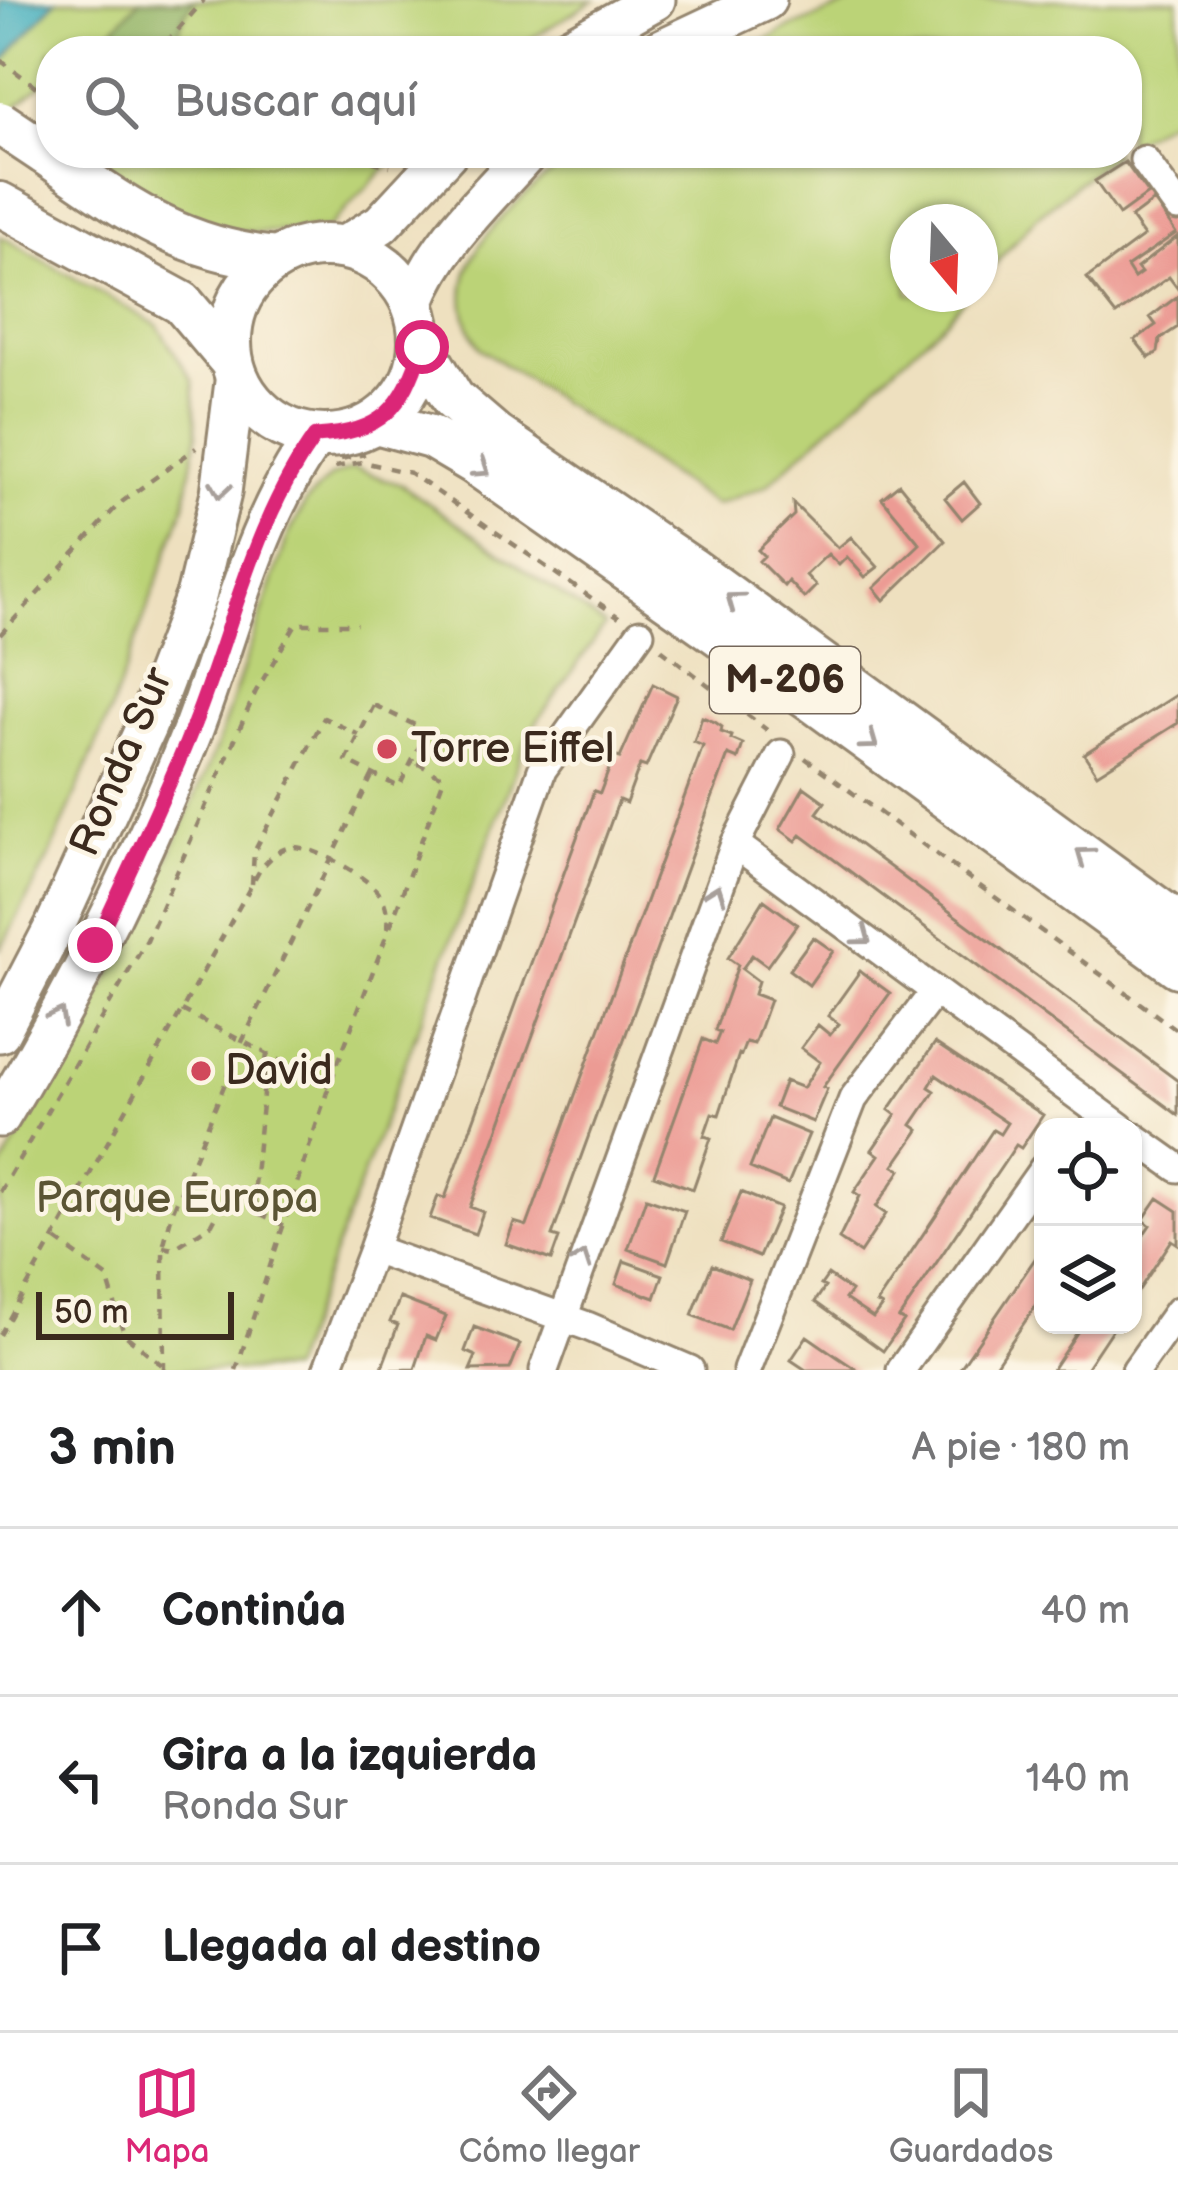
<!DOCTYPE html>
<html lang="es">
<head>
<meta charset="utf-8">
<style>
	body { margin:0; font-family:"Balsamiq Sans",sans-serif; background:#f6f6f6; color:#202124 }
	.controls { position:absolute; right:36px; bottom:36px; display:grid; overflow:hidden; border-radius:24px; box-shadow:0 3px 9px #0004 }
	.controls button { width:108px; height:108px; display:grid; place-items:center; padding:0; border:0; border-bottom:3px solid #e0e0e0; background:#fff; color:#202124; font:60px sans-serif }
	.compass { position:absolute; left:890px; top:204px; width:108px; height:108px; border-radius:50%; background:#fff; box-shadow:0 3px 9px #0004; rotate:161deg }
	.scale { position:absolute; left:36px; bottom:30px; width:198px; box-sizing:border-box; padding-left:12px; border:6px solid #3b2a1e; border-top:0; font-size:33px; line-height:42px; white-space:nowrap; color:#3b2a1e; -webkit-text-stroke:9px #fcf5e5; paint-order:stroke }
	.stop { position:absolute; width:36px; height:36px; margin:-27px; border:9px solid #db2777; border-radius:50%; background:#fff }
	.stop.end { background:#db2777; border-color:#fff; box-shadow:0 3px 12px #0008 }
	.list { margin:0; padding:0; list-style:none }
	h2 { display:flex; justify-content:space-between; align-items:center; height:156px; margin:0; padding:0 48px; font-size:51px }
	h2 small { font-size:39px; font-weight:400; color:#757577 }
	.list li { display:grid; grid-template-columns:78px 1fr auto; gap:36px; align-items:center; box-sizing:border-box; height:168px; padding:0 48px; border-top:3px solid #e0e0e0 }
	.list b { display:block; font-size:45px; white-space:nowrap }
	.list p { margin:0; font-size:39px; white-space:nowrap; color:#757577 }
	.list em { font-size:39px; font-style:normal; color:#757577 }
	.icon { flex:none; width:66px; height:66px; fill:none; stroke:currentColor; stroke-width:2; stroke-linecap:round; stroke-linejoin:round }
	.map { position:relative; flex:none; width:1178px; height:1370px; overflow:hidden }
	.search { position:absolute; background:#fff; box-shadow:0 3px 9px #0004; left:36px; right:36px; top:36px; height:132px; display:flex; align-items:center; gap:30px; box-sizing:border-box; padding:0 42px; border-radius:48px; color:#757577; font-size:45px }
	.sheet { height:660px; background:#fff }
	nav { display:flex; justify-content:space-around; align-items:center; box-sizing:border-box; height:168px; border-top:3px solid #e0e0e0; background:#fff; font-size:33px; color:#757577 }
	nav a { display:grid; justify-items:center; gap:6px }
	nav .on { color:#db2777 }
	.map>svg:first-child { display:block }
	.green { fill:#bbd377; stroke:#7b7e4a; stroke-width:3 }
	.forest { fill:#94b568; stroke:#687043; stroke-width:3 }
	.water { fill:#3fadbd; stroke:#3d6c6e; stroke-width:3 }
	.building { fill:#ec9b94 }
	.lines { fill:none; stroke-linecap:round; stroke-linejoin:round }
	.minor-casing { stroke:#94856e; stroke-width:33 }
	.secondary-casing { stroke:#94856e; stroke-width:45 }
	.primary-casing { stroke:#94856e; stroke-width:48 }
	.path { stroke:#94856e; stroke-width:4.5; stroke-dasharray:9 9; stroke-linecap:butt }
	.minor { stroke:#fff; stroke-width:27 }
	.secondary { stroke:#fff; stroke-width:39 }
	.primary { stroke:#fff; stroke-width:42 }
	.primary-bridge-casing { stroke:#94856e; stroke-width:48; stroke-linecap:butt }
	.primary-bridge { stroke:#fff; stroke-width:42 }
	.oneway { stroke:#a79f9a }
	.route { stroke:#db2777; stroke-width:15 }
	.poi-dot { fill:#d1495b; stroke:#fcf5e5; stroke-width:4.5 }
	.labels { text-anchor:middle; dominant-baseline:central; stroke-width:9; stroke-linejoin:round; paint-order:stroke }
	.shield { fill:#fcf5e5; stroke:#75675a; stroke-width:3 }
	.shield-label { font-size:39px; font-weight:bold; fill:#3b2a1e }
	.poi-label { font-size:42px; fill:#3b2a1e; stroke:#fcf5e5; text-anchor:start }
	.street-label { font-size:42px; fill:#3b2a1e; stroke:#fcf5e5 }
	.park-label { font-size:42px; fill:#5b5434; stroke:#fcf5e5 }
</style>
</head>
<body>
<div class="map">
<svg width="1178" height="1370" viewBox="0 0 1178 1370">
	<rect width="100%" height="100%" fill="#fcf5e5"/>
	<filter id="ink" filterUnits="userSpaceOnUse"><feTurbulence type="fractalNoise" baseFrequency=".00833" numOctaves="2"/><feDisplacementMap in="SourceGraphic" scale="24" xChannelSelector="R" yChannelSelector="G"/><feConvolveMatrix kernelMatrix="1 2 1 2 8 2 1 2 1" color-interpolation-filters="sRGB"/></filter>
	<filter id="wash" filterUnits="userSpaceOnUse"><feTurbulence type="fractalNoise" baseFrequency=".004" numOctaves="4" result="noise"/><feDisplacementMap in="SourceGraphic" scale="48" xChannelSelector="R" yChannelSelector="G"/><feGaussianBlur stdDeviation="2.7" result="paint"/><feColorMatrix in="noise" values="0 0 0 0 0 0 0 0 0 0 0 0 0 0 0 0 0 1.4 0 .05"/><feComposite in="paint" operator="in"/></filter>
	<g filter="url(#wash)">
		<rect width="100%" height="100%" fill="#eee0bf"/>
		<path class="green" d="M56,0H140C107,34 101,51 51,51V76L0,121V65Z
			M195,0H594L511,51H173L184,14Z
			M860,0H1178V114L1127,144V51H745L784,30Z
			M83,153H400L328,228C294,230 257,236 224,229C175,220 124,180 83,153Z
			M575,153H1115L1036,217L980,281V222H908V294H968L947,319L766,486L715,505L481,349C424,265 517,202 575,153Z
			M0,236L157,325L193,381L197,436L185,504L110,712L49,857L0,950Z
			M353,468L402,485L605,625L529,733L290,1370H0V1171L143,917L216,748L288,536L306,502L330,477Z"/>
		<path class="forest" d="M140,0H195L184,14L173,51H84L110,32Z"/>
		<path class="water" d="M0,0H56L0,65Z"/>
		<g id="blocks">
			<path class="building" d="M1125,162L1148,194L1119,215L1095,181Z
				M1154,201L1176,233L1127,267L1134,278L1141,273L1137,268L1178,236V289L1169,277L1116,315L1087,278L1144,236L1131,218Z
				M1178,296V327L1160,339L1158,352L1149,358L1135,340L1156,325L1150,317Z
				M964,482L980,503L962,519L945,498Z
				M899,484L945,541L884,600L874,588L920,544L882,498Z
				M793,503L838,548L851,537L878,567L865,577L847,557L839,565L828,554L806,575L816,586L804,598L788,581L784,586L759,561L764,556L758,550L794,515Z
				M653,684L677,696L646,767L640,765L626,803L619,800L470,1207L483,1212L475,1234L430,1218L438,1196L445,1198L594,791L600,793L614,756L620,758Z
				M1178,694V723L1097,774L1084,754Z
				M702,717L715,722L722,727L721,732L732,736L731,739L743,744L738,759L728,755L552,1236L559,1238L551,1260L506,1244L514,1222L527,1226L703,746L694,742Z
				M804,787L825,802L817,813L1178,1081V1115L801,835L796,841L780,829Z
				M764,900L797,924L767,966L752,955L742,969L758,981L754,994L770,1000L754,1044L746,1042L741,1055L739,1054L719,1115L712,1113L704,1136L711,1138L693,1189L654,1175L703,1039L715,1044L720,1032L715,1030L738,965L728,958Z
				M813,937L833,951L809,985L789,970Z
				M860,971L890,993L823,1087L827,1089L813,1122L775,1107L785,1081L803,1088L820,1062L801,1048L818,1025L830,1035L839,1024L828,1016Z
				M935,1043L1043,1115L1021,1148L1016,1145L1004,1163L899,1318L904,1321L883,1351L815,1302L825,1287L821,1285L828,1275L851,1291L845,1299L873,1318L882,1306L877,1303L993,1130L1000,1134L1007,1123L936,1075L929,1087L935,1091L912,1125L919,1130L894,1166L901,1170L876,1207L886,1214L860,1253L839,1239L860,1196L854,1192L879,1155L872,1150L896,1115L889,1110Z
				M770,1118L809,1134L788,1184L750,1168Z
				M741,1192L780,1208L759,1257L721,1242Z
				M646,1198L685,1211L667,1263L628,1249Z
				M1158,1198L1178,1211V1244L1172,1240L1133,1299V1250L1150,1225L1143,1220Z
				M1043,1247V1295L992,1370H959Z
				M624,1261L663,1275L655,1298L616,1284Z
				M712,1265L750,1280L730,1330L692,1315Z
				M400,1298L446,1316L436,1340L426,1336L415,1369L381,1370L398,1325L390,1322Z
				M1082,1325H1115L1085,1370H1052Z
				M474,1327L520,1344L510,1369L470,1370L476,1356L465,1351Z
				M807,1336L836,1356L857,1370H806L791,1360Z"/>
		</g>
	</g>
	<g filter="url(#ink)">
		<use href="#blocks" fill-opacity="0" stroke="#94856e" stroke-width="3"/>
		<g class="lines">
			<defs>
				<path id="minor" d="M1144,160L1178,207
					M735,844L1120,1127
					M1133,1136L1178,1168
					M373,1249L587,1326L690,1370
					M327,1370L373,1249L542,770L640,633
					M544,1370L735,844L781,754
					M747,1370L853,1099L935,991
					M901,1370L1043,1169
					M1136,1370L1178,1311"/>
				<path id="secondary" d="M563,51L655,0
					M658,51L766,0
					M343,247L381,224L447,153
					M414,303C437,243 485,200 527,153
					M0,1032L55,926L146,727L197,593L221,493L236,374
					M0,1117C73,997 140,863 192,732C230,633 252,524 315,437"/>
				<path id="primary" d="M45,153C124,207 177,249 276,259
					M0,204L182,303L232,362
					M230 341a95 95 0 1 1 190 0a95 95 0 1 1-190 0Z
					M422,347L453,399L495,435L690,568L1178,924
					M376,422L431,437L475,463L811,699L1178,966"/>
			</defs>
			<use href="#minor" class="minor-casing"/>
			<use href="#secondary" class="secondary-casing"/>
			<use href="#primary" class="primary-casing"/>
			<path class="path" d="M149,51L172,37L204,0
				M0,60L51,98
				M337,153L390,166
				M341,459L365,454
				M335,467L363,462L410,473L619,617
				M0,635L119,504L196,448
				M661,649L767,730
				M374,705L427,731L399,787L346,761Z
				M805,758L1178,1031
				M252,884L254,852L324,718L359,735
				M390,927L444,778L415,762
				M182,1010L329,1086
				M267,1053L253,1196L261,1214L285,1226
				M0,1192L147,940L256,691L296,624H357
				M56,1240L107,1277L124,1334L168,1370
				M163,1247L173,1249L212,1224L223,1203L233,1197L253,1196
				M0,1335L261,868C270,859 278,849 291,847C313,845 369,877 381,896C388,907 387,919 388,932L329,1086L236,1370
				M164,1370L163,1247L173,1210L242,1042L373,774"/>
			<use href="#minor" class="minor"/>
			<use href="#secondary" class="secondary"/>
			<use href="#primary" class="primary"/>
			<defs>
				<path id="primary-bridge" d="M0,123L45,153"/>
			</defs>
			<use href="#primary-bridge" class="primary-bridge-casing"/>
			<use href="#primary-bridge" class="primary-bridge"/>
		</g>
		<defs><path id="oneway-chevron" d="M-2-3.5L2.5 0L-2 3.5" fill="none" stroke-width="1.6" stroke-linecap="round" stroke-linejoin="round" transform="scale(3)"/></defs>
		<g class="oneway">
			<use href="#oneway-chevron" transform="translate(482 469) rotate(34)"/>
			<use href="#oneway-chevron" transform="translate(220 490) rotate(99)"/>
			<use href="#oneway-chevron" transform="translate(734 600) rotate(-144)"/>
			<use href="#oneway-chevron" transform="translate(870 742) rotate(36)"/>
			<use href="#oneway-chevron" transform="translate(1084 855) rotate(-144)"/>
			<use href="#oneway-chevron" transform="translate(716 893) rotate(-70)"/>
			<use href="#oneway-chevron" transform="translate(863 937) rotate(37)"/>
			<use href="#oneway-chevron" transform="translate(58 1016) rotate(-62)"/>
			<use href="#oneway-chevron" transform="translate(582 1259) rotate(-70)"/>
		</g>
	</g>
	<g class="lines" filter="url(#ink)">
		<path class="route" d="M95,945C127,875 161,806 190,734C231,635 251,525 315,436C383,432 402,409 422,347"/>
	</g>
	<g class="poi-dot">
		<circle cx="387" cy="749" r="12"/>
		<circle cx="201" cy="1071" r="12"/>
	</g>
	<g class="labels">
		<rect class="shield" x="710" y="647" width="150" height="66" rx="9"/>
		<g class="shield-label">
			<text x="785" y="680">M-206</text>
		</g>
		<g class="poi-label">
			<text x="411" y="749">Torre Eiffel</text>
			<text x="225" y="1071">David</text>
		</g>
		<g class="street-label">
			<text transform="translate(122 762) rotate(-67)">Ronda Sur</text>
		</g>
		<g class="park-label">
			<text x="177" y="1199">Parque Europa</text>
		</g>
	</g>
</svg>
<div class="controls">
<button><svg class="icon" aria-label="locate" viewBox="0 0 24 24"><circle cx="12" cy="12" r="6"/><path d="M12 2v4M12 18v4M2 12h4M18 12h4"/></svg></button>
<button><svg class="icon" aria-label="layers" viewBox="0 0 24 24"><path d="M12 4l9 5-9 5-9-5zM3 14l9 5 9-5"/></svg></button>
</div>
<svg class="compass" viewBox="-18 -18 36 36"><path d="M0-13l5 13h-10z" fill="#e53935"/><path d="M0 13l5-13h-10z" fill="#757577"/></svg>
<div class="scale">50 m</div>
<div class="stop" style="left:422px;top:347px"></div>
<div class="stop end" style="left:95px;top:945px"></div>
<div class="search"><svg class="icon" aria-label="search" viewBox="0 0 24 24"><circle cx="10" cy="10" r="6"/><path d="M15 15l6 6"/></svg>Buscar aquí</div>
</div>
<section class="sheet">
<h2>3 min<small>A pie · 180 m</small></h2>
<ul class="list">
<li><svg class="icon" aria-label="ahead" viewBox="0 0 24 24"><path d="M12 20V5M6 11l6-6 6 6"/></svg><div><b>Continúa</b></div><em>40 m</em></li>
<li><svg class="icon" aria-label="left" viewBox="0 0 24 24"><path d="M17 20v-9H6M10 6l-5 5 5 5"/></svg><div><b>Gira a la izquierda</b><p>Ronda Sur</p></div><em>140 m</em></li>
<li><svg class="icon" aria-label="arrive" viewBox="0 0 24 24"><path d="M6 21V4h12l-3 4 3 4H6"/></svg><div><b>Llegada al destino</b></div></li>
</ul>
</section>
<nav>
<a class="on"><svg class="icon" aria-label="map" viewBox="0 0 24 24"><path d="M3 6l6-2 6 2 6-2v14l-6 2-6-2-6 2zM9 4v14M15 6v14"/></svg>Mapa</a>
<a><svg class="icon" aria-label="directions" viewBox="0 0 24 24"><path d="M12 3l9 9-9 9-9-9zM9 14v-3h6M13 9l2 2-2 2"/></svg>Cómo llegar</a>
<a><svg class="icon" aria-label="saved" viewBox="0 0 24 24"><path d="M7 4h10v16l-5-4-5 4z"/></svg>Guardados</a>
</nav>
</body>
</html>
